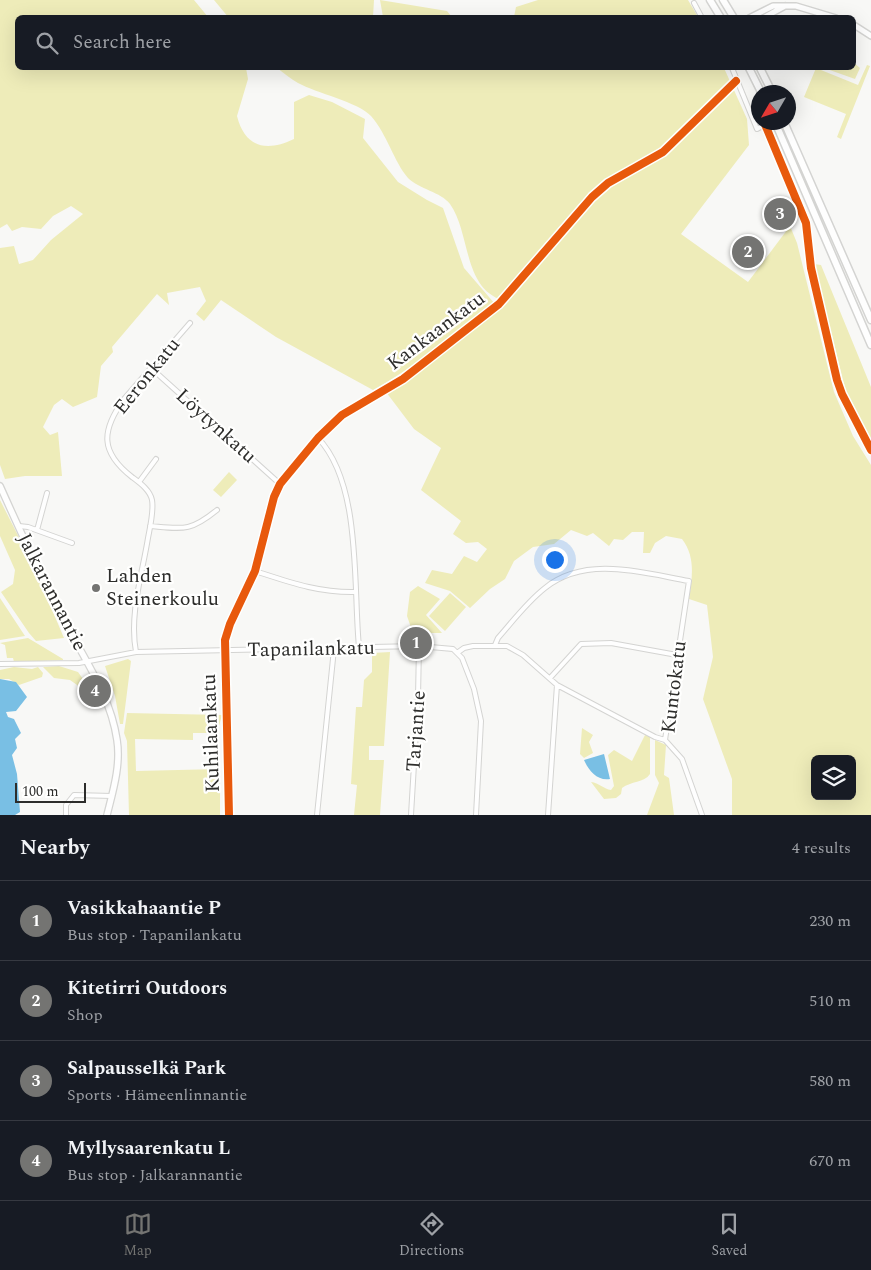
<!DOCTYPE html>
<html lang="en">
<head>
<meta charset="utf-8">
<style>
	body { margin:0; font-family:Spectral,serif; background:#20242c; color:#f1f3f6 }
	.controls { position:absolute; right:15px; bottom:15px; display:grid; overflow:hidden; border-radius:8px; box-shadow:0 5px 20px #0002 }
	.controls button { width:45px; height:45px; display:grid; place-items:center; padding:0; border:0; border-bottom:1px solid #363941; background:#171b24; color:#f1f3f6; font:25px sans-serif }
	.compass { position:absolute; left:751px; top:85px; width:45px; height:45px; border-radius:50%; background:#171b24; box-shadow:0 5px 20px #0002; rotate:231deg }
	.scale { position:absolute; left:15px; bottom:12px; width:71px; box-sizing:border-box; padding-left:5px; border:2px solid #2d2d2b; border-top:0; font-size:14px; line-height:18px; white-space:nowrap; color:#2d2d2b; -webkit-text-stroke:4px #fffffe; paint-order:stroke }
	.you { position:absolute; left:554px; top:559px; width:18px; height:18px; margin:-12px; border:4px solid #fff; border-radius:50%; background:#1a73e8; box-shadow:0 0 0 8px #1a73e833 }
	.badge { display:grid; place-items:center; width:32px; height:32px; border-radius:50%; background:#747472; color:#fff; font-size:16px; font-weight:700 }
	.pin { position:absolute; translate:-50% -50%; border:2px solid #fff; box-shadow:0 1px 5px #0006 }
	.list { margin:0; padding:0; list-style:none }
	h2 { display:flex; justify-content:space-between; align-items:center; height:65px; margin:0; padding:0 20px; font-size:21px }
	h2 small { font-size:16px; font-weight:400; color:#9ea1a6 }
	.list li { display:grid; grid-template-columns:32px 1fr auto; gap:15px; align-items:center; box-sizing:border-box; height:80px; padding:0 20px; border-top:1px solid #363941 }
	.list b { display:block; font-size:19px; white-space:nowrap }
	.list p { margin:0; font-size:16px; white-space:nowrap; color:#9ea1a6 }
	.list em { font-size:16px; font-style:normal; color:#9ea1a6 }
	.icon { flex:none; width:28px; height:28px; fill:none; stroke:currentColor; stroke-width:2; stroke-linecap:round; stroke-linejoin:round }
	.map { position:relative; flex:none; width:871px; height:815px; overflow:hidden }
	.search { position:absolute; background:#171b24; box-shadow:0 5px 20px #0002; left:15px; right:15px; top:15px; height:55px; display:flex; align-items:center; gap:12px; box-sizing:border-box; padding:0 18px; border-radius:8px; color:#9ea1a6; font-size:19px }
	.sheet { height:385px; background:#171b24 }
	nav { display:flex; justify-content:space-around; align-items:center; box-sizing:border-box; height:70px; border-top:1px solid #363941; background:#171b24; font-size:14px; color:#9ea1a6 }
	nav a { display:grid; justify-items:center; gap:2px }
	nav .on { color:#747472 }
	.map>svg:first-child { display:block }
	.green { fill:#eeecb9; fill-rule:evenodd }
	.water { fill:#79bfe4 }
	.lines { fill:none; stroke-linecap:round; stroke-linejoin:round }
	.minor-casing { stroke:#d4d4d2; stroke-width:6 }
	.tertiary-casing { stroke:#d4d4d2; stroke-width:8 }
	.secondary-casing { stroke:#d4d4d2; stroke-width:8 }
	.primary-casing { stroke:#d4d4d2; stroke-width:9 }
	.minor { stroke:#fefefe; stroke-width:4 }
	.tertiary { stroke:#fefefe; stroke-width:5 }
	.secondary { stroke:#fefefe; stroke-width:5.5 }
	.primary { stroke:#fefefe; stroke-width:6 }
	.cycleway-casing { stroke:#fffffe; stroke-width:11 }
	.cycleway { stroke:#e8590c; stroke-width:8 }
	.poi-dot { fill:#747472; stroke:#fffffe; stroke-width:2 }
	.labels { text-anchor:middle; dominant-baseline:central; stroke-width:4.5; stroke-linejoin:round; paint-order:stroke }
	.street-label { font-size:20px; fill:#2d2d2b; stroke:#fffffe }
	.poi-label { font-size:20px; fill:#2d2d2b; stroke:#fffffe; text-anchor:start }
</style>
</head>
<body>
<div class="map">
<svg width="871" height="815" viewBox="0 0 871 815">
	<rect width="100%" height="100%" fill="#f8f8f6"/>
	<path class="green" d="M0,0H194L208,17L18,18V68H246L248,79L237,116C245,148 267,152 294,139V102L309,95L332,102L365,119L363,138L398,182L427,200L443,208L464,268L495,304C453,331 417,367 373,390L276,337L221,300L204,321L196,314L206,301L200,287L167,293L169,305L157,294L112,347L113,352L101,366L97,397L73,407L62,399L54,405L43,427L50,435L58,432L62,476H25L5,479L0,465V248L14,246L19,264L33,260L51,240L83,214L71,206L53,216L41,229L22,227L12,231L7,224L0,228Z
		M214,0H374L373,17L229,18Z
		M380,0L447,11L452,17H383Z
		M538,0H688L698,17H514L516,7Z
		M854,63L860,68L855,79L824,68H854Z
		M867,65L870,66L841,139L837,137L846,114L804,97L816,68L858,85Z
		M277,68H724L747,119L749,145L681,234L748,282L790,226L797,243L834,392L853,436L871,465V815H732V779L703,699L713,657L707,605L689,599C692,578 696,557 682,539L666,536L655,543L650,553H643L644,532H632L623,540L614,539L609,546L593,533L587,536L571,530L554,544L533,547L514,561L505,579L490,589L470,608L450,591L425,583L432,570L452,574L464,556L477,562L487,549L478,542L466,543L453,534L461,521L421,490L441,448L414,429L386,392L479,325L498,308L579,214L599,196L595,191L589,195L499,299C463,284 470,232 450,204C441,192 419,189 408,178C394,162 387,134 371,116C358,102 316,93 298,83C291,79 284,73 277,68ZM815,759H852V796H815Z
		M814,264L821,265L871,387V442L846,392Z
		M229,472L237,480L221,497L213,490Z
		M0,500L33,565L64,638L36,641L29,633L1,592L13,584L15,570L0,536Z
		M418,586L440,599L426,615L442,633H413L407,616L410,592Z
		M450,593L466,607L445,631L429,616Z
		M0,598L25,636L0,640Z
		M28,638L63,659V660L14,662L13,658H7L5,645L0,643Z
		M390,652L384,746H369V760H384L380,815H354L357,785L351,784L356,707H362L364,680L372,672V653Z
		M128,659L131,661L123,724H120L115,696L105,666Z
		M59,666L78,672L97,699L70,680L54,678L43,667Z
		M14,667L32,669L38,667L43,673L42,677L19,685L9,679H0V670Z
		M127,713L222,715L217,733H193V740L135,739L136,771L220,769V815H129L127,741L124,733Z
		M582,728L593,735L589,742L593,753L584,758L580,754Z
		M645,735L650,737V774C644,783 631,781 622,788L621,794L616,798L604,799L591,782C599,783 604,789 611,790L614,786L608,755L614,750L632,761Z
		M655,740L666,745L664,775L669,778L674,815H647L659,783L655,775Z"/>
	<path class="water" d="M0,679L16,682L27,697L16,711L6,712L8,717L14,719L21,733L15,739L17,748L12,755L17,774L20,812L15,815H0Z
		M604,754L610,779C597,781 589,771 584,760Z"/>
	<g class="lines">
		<defs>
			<path id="minor" d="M694,3L702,18
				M732,68L757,129L770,122
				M151,368L280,484
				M318,438C362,484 353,587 359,647
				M139,482L156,459
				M19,526L28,527L72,543
				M150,526C183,529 190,532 217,510
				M37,530L47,493
				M255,571C289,582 319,593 356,592
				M495,645L498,638C513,621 527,602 545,588C586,555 643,573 689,581L665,740L682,759L702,815
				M136,652C129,615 142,575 148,538C150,527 154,511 152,500C150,490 140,483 132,477C100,452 101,431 124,399L190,323
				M457,653L464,648L473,646H507L523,655L557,685L655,737L665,740
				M0,664L79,663L136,652L419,646L453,649L462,658L474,689L481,721L476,815
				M550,678L581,644L611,643L677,655
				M66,815V805L74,795L112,796
				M229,815L225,640L230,624L255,571L274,497L280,484L318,438L342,415L403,379L499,304L592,197L608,183L663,152L736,81
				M317,815L334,649
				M411,815L418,697L419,646
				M548,815L557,685"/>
			<path id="tertiary" d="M749,18L773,6H796L836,18
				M763,18L785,6
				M854,25L871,36"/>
			<path id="secondary" d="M0,486C21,533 43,581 67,626C87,663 111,698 117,740C121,765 113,791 107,815"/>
			<path id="primary" d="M710,0L721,18
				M723,0L734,18
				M749,68L761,92
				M760,68L772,92
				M775,122L871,345
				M784,122L871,320"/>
		</defs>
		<use href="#minor" class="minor-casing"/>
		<use href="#tertiary" class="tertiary-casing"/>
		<use href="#secondary" class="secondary-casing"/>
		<use href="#primary" class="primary-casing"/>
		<use href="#minor" class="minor"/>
		<use href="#tertiary" class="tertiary"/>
		<use href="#secondary" class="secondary"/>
		<use href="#primary" class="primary"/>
		<defs>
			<path id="cycleway" d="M764,122L806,223L811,268L837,380L842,394L871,450
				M229,815L225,640L230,624L255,571L274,497L280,484L318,438L342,415L403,379L499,304L592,197L608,183L663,152L736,81"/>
		</defs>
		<use href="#cycleway" class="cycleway-casing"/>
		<use href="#cycleway" class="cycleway"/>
	</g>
	<circle class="poi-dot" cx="96" cy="588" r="5"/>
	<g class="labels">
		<g class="street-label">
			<text transform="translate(436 331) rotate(-37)">Kankaankatu</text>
			<text transform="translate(147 376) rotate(-51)">Eeronkatu</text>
			<text transform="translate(216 426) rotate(42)">Löytynkatu</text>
			<text transform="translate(52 592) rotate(63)">Jalkarannantie</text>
			<text transform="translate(311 649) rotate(-1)">Tapanilankatu</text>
			<text transform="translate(674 687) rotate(-83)">Kuntokatu</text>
			<text transform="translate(416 731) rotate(-86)">Tarjantie</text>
			<text transform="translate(211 733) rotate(-92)">Kuhilaankatu</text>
		</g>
		<g class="poi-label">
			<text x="106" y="576">Lahden<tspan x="106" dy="23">Steinerkoulu</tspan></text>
		</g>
	</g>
</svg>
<div class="controls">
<button><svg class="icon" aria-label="layers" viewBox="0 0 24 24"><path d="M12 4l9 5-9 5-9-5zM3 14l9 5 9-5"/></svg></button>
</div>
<svg class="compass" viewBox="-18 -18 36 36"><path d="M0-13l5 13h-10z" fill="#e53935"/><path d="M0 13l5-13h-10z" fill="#9ea1a6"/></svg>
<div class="scale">100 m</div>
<div class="you"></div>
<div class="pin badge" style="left:416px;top:643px">1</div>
<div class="pin badge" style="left:748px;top:252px">2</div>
<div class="pin badge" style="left:780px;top:214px">3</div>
<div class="pin badge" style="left:95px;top:691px">4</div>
<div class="search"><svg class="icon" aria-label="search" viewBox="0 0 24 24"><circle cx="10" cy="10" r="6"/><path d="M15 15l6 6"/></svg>Search here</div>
</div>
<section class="sheet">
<h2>Nearby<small>4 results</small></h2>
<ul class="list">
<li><span class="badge">1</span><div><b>Vasikkahaantie P</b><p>Bus stop · Tapanilankatu</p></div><em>230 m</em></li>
<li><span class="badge">2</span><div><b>Kitetirri Outdoors</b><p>Shop</p></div><em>510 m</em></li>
<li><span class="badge">3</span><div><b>Salpausselkä Park</b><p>Sports · Hämeenlinnantie</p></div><em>580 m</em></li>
<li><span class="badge">4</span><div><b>Myllysaarenkatu L</b><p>Bus stop · Jalkarannantie</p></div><em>670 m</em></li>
</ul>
</section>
<nav>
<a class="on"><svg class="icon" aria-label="map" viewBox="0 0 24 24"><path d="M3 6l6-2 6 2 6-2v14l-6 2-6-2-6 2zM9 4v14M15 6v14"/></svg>Map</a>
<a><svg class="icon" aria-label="directions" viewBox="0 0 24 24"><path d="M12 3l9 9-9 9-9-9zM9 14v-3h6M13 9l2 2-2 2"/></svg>Directions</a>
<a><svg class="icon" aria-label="saved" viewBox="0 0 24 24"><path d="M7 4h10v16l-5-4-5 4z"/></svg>Saved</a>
</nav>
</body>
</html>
